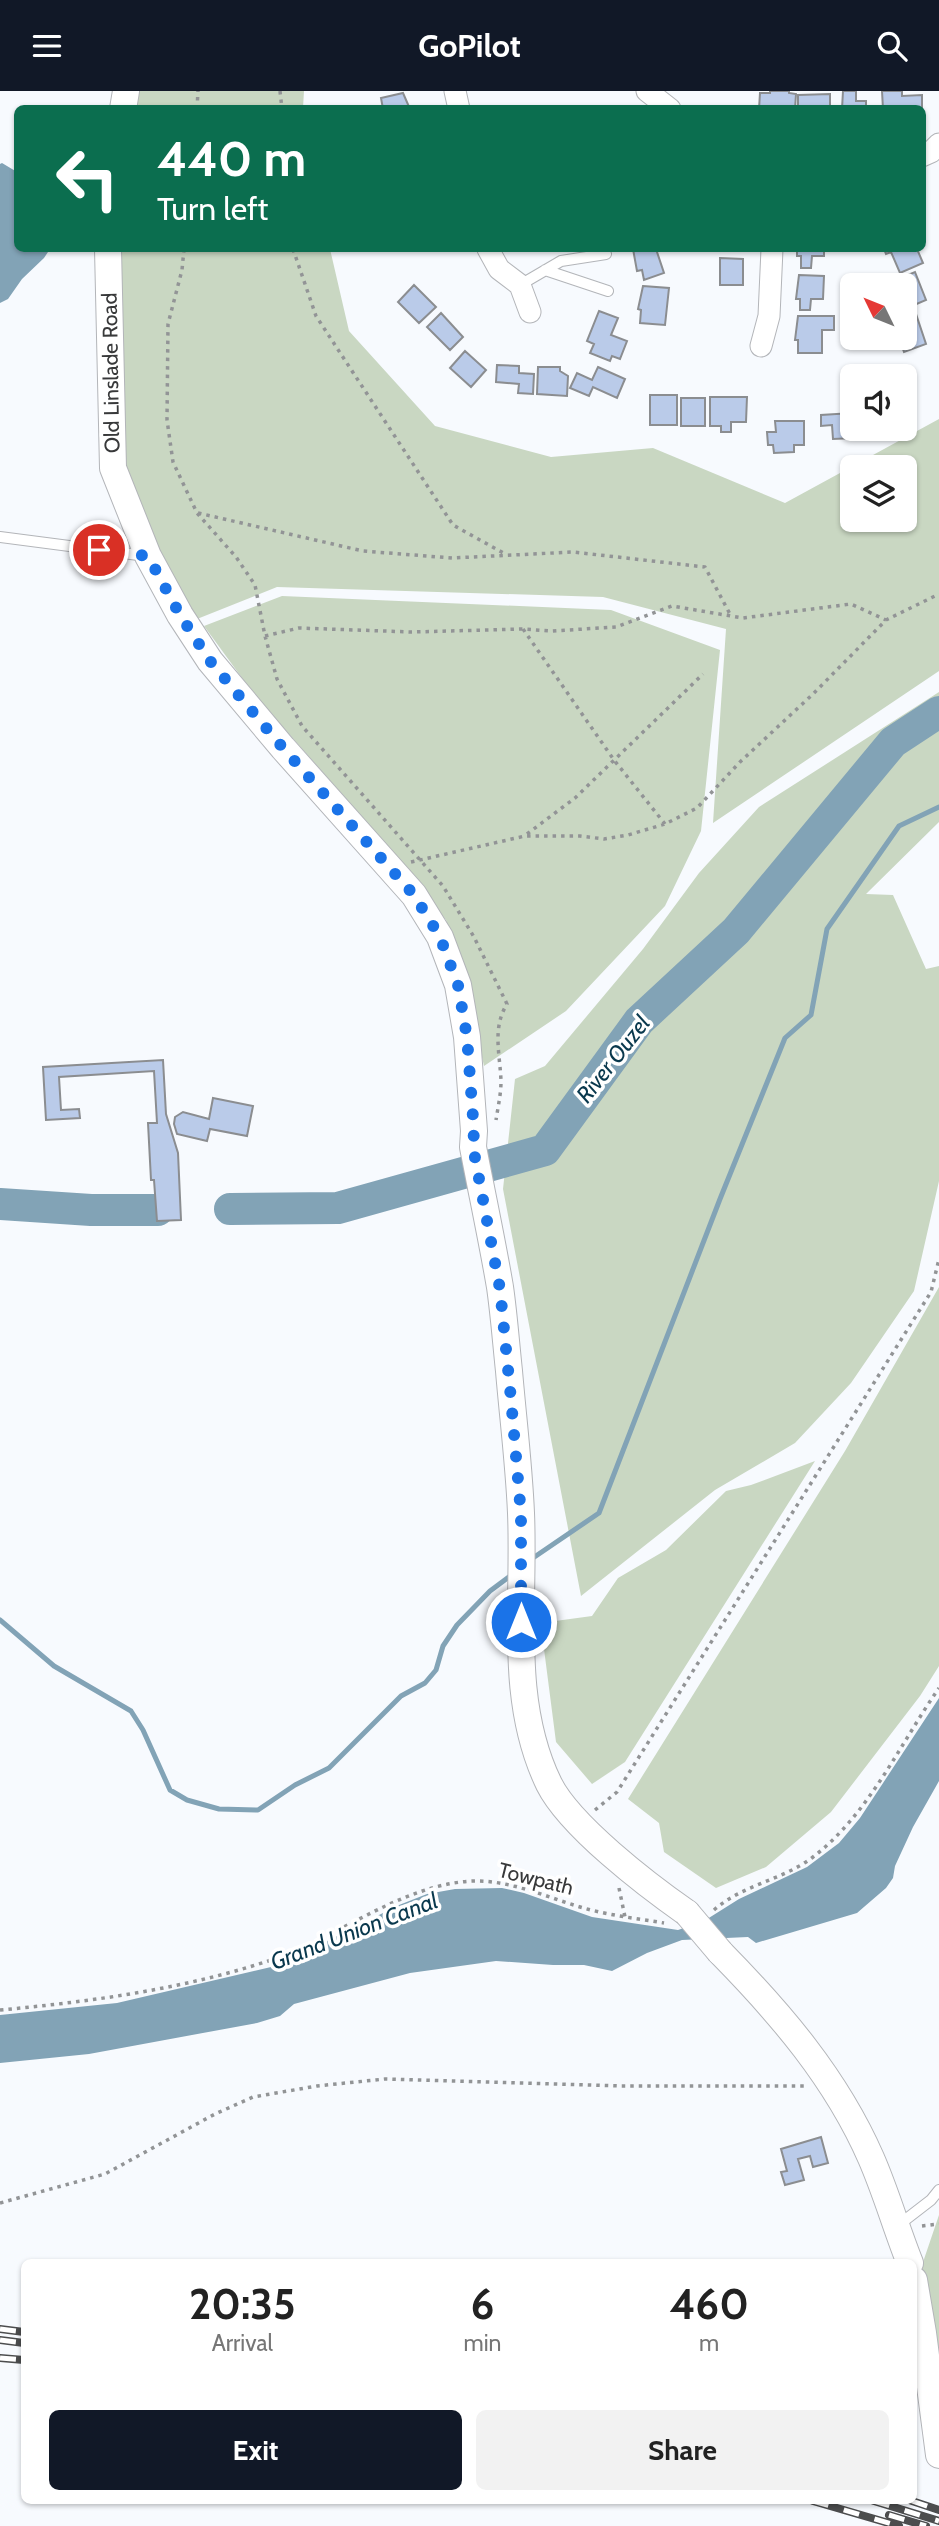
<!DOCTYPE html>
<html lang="en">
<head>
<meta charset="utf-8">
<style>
	:root { --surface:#fff; --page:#f2f2f2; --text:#222; --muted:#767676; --accent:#111827 }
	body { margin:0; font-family:Cabin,sans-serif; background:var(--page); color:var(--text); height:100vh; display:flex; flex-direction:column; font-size:26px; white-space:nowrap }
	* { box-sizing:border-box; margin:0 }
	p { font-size:23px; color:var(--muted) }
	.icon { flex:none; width:38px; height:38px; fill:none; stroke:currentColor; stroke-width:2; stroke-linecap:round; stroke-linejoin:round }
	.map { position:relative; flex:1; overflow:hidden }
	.details { position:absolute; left:21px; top:2168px; width:896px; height:245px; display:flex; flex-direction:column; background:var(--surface); border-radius:10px; box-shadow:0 2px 5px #0004 }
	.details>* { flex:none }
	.hud { position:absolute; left:14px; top:14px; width:912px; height:147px; border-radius:10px; box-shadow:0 2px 5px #0004; background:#0b6e4f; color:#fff; overflow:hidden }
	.needle { width:46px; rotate:313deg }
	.buttons { position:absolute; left:840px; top:182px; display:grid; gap:14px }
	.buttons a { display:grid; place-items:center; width:77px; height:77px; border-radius:10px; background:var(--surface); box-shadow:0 2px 5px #0004; font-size:35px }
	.pin { position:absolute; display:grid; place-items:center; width:60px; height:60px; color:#fff; margin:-30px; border:4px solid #fff; border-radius:50%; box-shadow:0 2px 7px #0007 }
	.me { position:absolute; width:77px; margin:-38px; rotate:0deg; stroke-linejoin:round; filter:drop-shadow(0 0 5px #0008) }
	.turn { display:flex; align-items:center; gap:24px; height:147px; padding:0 28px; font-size:32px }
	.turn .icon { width:91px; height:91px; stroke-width:2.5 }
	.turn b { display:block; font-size:49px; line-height:60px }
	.eta { display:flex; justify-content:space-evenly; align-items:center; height:119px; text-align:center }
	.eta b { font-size:42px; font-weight:800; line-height:49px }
	.action { display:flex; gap:14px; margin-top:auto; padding:14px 28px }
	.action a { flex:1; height:80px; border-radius:10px; background:var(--accent); color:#fff; font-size:28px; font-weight:800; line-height:80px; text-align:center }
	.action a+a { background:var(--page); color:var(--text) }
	header { display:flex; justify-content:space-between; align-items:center; height:91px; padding:0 28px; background:var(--accent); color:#fff; font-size:32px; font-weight:800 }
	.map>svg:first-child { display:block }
</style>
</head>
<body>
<header><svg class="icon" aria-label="menu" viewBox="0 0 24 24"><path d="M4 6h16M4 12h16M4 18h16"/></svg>GoPilot<svg class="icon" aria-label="search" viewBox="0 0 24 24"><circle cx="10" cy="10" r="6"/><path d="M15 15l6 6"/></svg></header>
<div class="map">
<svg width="939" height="2435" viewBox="0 0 939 2435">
	<rect width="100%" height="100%" fill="#f7fafe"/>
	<path fill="#c9d7c2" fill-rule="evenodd" d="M130,0H304L303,17L127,18Z
		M112,158H330L349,240L435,335L551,366L653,357L785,412L939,328V580L713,732L726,538L603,506L277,496L192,530L118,375ZM852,376H905V429H852Z
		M282,505L611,519L720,559L701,740L665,815L566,920L484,975L468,903L446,829L370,735L253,602L204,535Z
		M939,601V731L866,803L893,804L926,878L939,875V1090L914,1200L851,1292L795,1352L715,1399L581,1505L503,1098L515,988L545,975L643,858L699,782L759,716Z
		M939,1196V1575L920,1605L831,1721L766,1776L716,1797L664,1761L659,1732L628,1708L845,1360Z
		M815,1370L625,1671L592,1693L556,1651L544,1558L548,1531L592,1525L618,1487L666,1459L726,1400L751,1394Z
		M939,2124V2269L931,2210L921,2177Z"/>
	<path fill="#82a3b6" d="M2,72L17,81L18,158H50L44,167L22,188L8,208L0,212V73Z
		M939,1607V1690L913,1736L895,1775L893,1787L886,1797L857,1822L756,1852L748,1846L682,1849L647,1862L612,1880L584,1874H553L496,1870L410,1882L294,1913L280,1925L257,1932L89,1963L0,1972V1924L117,1912L271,1876L297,1865L399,1814L427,1803L455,1798L502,1797L524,1802L592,1826L678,1839L704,1830L739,1808L807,1776L839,1752L860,1727Z"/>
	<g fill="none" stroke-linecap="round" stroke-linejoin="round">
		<path stroke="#82a3b6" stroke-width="5" d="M530,1469L599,1422L720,1108L785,947L811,924L827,838L899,735L939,716
			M0,1529L54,1575L131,1620L143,1639L170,1699L187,1709L219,1718L258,1719L295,1694L329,1677L401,1605L425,1592L436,1579L443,1555L457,1534L490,1500L514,1482"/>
		<path stroke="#82a3b6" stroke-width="32" d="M0,1113L91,1119H158
			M230,1118L338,1117L545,1059L639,930L736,840L893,651L939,621"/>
	</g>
	<path fill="#bacbe9" stroke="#8b8d90" stroke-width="2" d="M770,0H789V2L796,3L795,18H759L760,2H770Z
		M843,0H856V10H866V18H842Z
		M882,0H902V5L922,4V18H883Z
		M403,2L410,18H383L381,7Z
		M830,3V16H837V18H798V4Z
		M633,158H656L664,182L644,189L642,179L637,180Z
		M797,158H824V165H812L811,177H801V165H797Z
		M884,158H917L923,172L900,182L891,161L886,163Z
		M720,167L743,168V194H720Z
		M915,181L926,209L905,218V194L886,193Z
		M799,184L824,185L823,208H811L810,219H800V208H796Z
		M414,194L436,216L419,232L398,211Z
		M643,195L669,197L665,234L640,232L641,219L638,218Z
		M914,217L926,253L904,261L899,247H905V221Z
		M599,220L618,227L611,244L627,250L620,268L612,265L610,270L590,262L594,253L587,250Z
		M441,222L463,246L450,259L427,236Z
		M798,225H834V239H822V262H798V249H795Z
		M465,260L486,279L471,296L450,277Z
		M497,274L519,275V282L534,283L533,303L518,302L519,293L496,291Z
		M538,276H560V280L568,285L567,305L537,303Z
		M598,276L625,288L617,307L593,296L589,305L570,297L577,282L592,289Z
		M650,304H677V334H650Z
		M710,306H747L746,331H731V341H721V335H710Z
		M681,307H705V335H681Z
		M852,322L855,347L833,348L832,334L821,335V324Z
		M775,330H804V354H794V361L774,362L773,354H768L767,341H776Z
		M163,969L166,1023L178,1062L181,1129L157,1130L154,1089H151L148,1032H157L154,980L59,986L61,1019L79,1018L80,1027L46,1029L43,976Z
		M213,1007L253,1015L247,1045L210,1038L207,1050L177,1043L174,1033L175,1026L183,1021L209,1028Z
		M821,2046L828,2072L813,2076L810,2065L798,2068L804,2089L785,2094L781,2081L787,2080L781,2058Z"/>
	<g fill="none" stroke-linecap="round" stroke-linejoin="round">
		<g stroke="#b3b5b9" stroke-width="12">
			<path id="service" d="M545,179L608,200
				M520,194L561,170L606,163
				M0,446L146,465
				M896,2136L931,2109L939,2099"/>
		</g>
		<g stroke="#b3b5b9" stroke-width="23">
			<path id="minor" d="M455,0L459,18
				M647,0L670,18
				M922,65L931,61L939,53
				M488,158L499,178L520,194L530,221
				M761,255L769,225L772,158"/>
		</g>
		<g stroke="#b3b5b9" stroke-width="28">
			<path id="tertiary" d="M123,18L126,0
				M108,158L113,377L148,465L180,524L210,570L283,657L414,804L440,846L458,894L467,946L474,1040L473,1056C482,1103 492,1149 500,1196C504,1224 506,1252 509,1280C513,1327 519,1375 521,1422C525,1512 508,1609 549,1693C570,1735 647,1794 687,1822
				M720,1861C780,1922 836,1987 871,2067C886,2101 896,2137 910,2172
				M914,2189L923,2242L939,2364"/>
		</g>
		<path stroke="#929496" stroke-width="3.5" stroke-dasharray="3.5 5" stroke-linecap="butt" d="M280,0L282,18
			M197,18L198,0
			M184,158L182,179L168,233L167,329L173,371L197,422L236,466L255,494L265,545L277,588L302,635L443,795L474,846L507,913C492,937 500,963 501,990C501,1003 498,1016 496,1029
			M293,158L316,225L453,434L507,464
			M198,422L363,460L452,467L573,461L705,476L731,525
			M523,538L614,669L665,733
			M265,545L299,537L412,541L523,538L552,540L616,536L672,515L743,527L851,513L886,529
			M527,743L575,707L703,583
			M411,771L525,745H580L604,748L628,744L665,733L697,717L740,671L813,603L886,529L939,503
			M595,1719L617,1701L931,1201L939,1168
			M619,1797L625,1826
			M714,1819C742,1794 783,1789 813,1766C869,1723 900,1653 939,1597
			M0,1919C98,1910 199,1896 291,1862C306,1857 320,1848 334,1841C377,1819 424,1792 473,1790C514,1789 552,1809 591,1819C615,1825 640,1828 664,1832
			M0,2112L105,2083L215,2023L253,2006L317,1995L385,1988L621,1995H805
			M922,2135L939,2133"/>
		<use href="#service" stroke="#fff" stroke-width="10"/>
		<use href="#minor" stroke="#fff" stroke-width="21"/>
		<use href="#tertiary" stroke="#fff" stroke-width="26"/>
		<g stroke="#4c4d4e" stroke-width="8">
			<path id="rail" d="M0,2238L24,2241
				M0,2249L24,2252
				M0,2267L24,2269
				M813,2410L899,2435
				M874,2410L939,2430
				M912,2410L939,2419
				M889,2424L926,2435"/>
		</g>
		<use href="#rail" stroke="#fff" stroke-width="5" stroke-dasharray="16" stroke-linecap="butt"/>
		<g stroke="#b3b5b9" stroke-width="28" stroke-linecap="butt">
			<path id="tertiary-bridge" d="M687,1822L720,1861"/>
		</g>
		<use href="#tertiary-bridge" stroke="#fff" stroke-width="26"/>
	</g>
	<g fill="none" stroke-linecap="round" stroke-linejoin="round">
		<path stroke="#1a73e8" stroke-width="12" stroke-dasharray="0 21.6" d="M99,459L148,465L180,524L210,570L283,657L414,804L440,846L458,894L467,946L474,1040L473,1056L500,1198L511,1308L521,1423V1531"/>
	</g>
	<g text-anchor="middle" stroke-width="7" stroke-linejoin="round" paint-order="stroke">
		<g font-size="21" fill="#38393a" stroke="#fff">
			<text transform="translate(111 282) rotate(-91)" y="7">Old Linslade Road</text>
			<text transform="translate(536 1788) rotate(14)" y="7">Towpath</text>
		</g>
		<g font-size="23" font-style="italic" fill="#09384d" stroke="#fff">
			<text transform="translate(613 968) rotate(-52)" y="8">River Ouzel</text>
			<text transform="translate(354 1840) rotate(-21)" y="8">Grand Union Canal</text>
		</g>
	</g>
</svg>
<div class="buttons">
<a><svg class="needle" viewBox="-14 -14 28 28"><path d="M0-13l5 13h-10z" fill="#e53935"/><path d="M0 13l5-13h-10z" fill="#767676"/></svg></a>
<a><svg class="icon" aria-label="sound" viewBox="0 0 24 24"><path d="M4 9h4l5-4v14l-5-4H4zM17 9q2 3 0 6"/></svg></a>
<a><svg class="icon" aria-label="layers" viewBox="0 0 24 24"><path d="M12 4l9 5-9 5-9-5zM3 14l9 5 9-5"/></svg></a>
</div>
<div class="pin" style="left:99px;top:459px;background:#d93025"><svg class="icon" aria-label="arrive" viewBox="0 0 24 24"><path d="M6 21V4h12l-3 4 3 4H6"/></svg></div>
<svg class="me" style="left:521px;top:1531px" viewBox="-20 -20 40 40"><circle r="17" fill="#1a73e8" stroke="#fff" stroke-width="3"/><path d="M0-11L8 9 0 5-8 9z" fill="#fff"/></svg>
<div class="hud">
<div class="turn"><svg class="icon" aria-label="left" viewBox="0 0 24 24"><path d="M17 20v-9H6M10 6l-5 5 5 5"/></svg><div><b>440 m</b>Turn left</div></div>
</div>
<section class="details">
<div class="eta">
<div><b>20:35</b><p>Arrival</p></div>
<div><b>6</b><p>min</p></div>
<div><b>460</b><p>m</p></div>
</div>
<div class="action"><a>Exit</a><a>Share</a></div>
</section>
</div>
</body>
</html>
